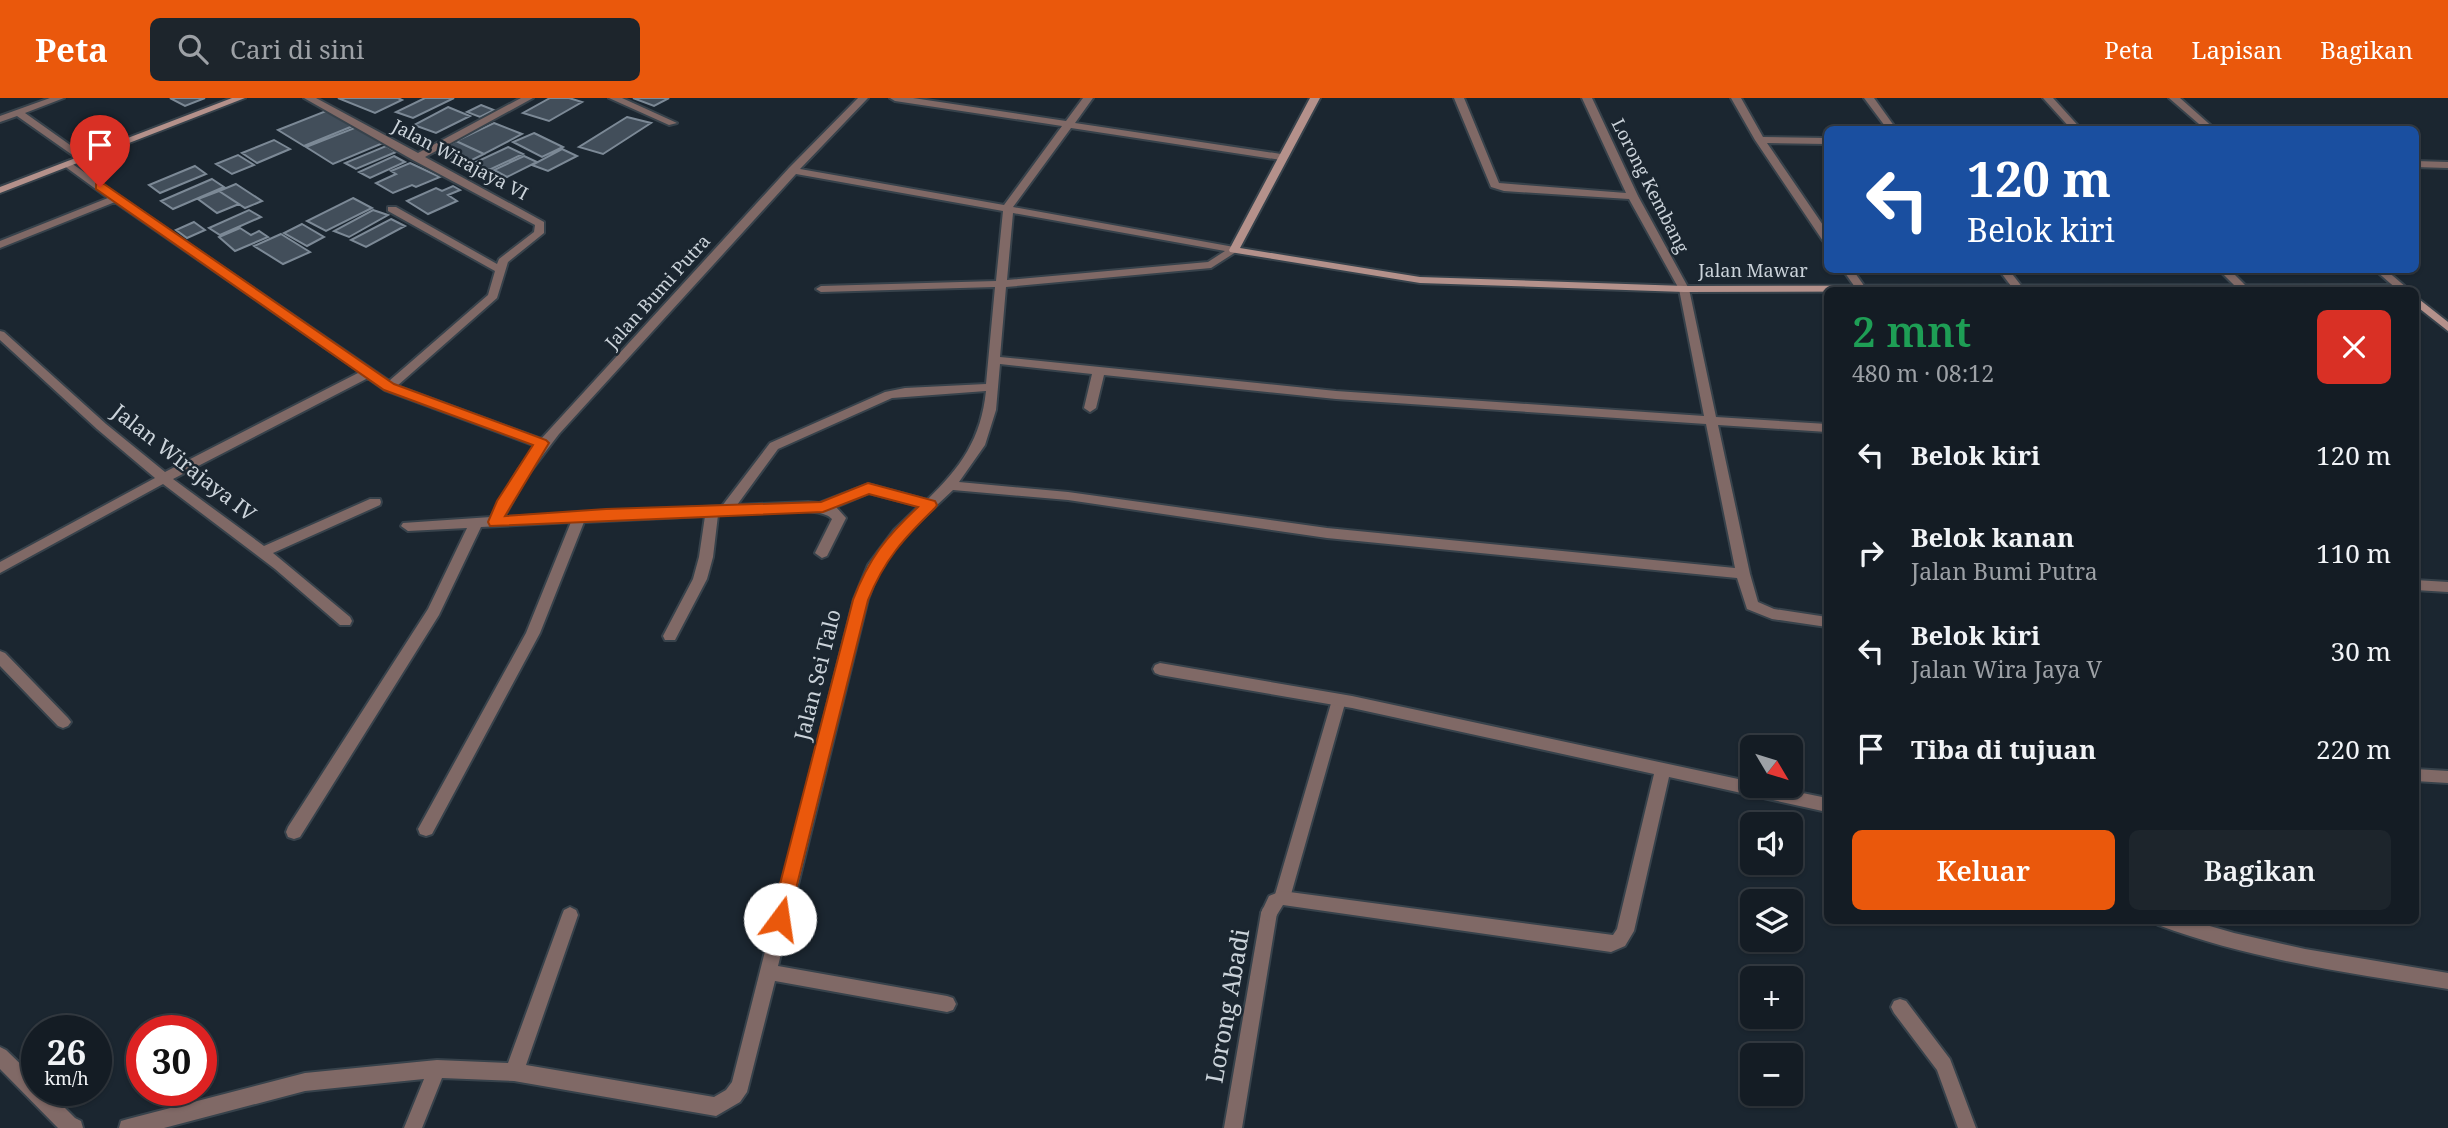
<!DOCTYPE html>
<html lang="id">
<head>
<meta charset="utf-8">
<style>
	:root { --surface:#141c24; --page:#1d252c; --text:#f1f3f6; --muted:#9da1a6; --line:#333a41; --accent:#ea580c }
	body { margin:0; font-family:"Noto Serif",serif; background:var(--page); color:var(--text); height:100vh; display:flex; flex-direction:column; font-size:26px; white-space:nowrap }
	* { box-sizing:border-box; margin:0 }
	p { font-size:23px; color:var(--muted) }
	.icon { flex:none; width:38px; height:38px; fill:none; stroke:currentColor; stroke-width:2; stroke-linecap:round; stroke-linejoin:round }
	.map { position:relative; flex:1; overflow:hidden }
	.panel { position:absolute; left:1824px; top:189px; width:595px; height:637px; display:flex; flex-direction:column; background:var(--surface); border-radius:10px; box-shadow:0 2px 5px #0004,0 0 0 2px var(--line) }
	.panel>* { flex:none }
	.top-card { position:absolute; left:1824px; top:28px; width:595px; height:147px; border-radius:10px; box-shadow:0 2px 5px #0004,0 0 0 2px var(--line); background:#1a4fa0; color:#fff; overflow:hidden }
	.needle { width:46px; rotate:128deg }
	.fabs { position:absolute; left:1740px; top:637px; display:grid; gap:14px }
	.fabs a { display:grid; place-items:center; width:63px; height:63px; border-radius:10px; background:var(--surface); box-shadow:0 2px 5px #0004,0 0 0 2px var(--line); font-size:35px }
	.speed { position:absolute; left:21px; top:917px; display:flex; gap:14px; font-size:35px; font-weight:700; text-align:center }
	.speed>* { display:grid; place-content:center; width:91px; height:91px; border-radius:50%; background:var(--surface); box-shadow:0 2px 5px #0004,0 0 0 2px var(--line); line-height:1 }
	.speed small { font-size:18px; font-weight:400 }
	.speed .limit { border:10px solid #d22; background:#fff; color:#111 }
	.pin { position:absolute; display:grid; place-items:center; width:60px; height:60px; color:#fff; margin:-72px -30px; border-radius:50% 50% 50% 0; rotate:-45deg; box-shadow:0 0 7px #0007 }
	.pin .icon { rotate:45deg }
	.me { position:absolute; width:77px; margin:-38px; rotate:14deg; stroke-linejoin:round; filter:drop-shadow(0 0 5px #0008) }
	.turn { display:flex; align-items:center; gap:24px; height:147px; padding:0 28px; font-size:32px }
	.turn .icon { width:91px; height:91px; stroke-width:2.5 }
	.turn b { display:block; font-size:49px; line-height:60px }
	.round { display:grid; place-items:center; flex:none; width:74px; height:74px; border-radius:10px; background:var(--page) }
	.overview { display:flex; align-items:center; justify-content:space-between; height:119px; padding:0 28px }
	h1 { font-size:42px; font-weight:600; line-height:52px; color:#1e9e55 }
	.cta { display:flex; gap:14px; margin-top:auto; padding:14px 28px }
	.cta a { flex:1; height:80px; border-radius:10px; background:var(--accent); color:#fff; font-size:28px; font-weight:600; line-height:80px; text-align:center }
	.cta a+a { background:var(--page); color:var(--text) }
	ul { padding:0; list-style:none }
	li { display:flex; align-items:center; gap:21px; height:98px; padding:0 28px }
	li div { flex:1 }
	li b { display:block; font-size:26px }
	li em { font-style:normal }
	header { display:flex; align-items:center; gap:42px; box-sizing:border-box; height:98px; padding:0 35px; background:var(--accent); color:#fff }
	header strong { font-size:33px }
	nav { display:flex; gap:38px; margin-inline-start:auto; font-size:24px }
	.search { width:490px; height:63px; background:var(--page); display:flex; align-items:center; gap:18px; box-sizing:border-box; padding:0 24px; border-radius:10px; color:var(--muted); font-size:26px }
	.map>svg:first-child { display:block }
</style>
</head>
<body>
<header>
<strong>Peta</strong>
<div class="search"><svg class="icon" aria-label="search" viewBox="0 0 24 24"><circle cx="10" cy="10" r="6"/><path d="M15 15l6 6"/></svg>Cari di sini</div>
<nav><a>Peta</a><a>Lapisan</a><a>Bagikan</a></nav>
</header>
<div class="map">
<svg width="2448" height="1030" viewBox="0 0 2448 1030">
	<rect width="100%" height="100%" fill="#1b2630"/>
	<path fill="#424e5a" stroke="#7c8996" stroke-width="2" d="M170,0H205L185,8Z
		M338,0H398L402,2L375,15Z
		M425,0H454L413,20L396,14Z
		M550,0H569L582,4L549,23L523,15Z
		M633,0H669L654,8Z
		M481,7L494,12L480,19L467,14Z
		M448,9L470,18L436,35L414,27Z
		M326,13L353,28L304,48L278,32Z
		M627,19L651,25L603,56L579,49Z
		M494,25L522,36L484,56L456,43Z
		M357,29L383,45L333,66L306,49Z
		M534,35L563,49L542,59L513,44Z
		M274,42L290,51L257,65L242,55Z
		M456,43L484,56L462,67L435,54Z
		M386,48L396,54L356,71L345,65Z
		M508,49L523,56L489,72L474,65Z
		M562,51L577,58L548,73L532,67Z
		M238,57L254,67L232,76L216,66Z
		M394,58L405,64L370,80L359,74Z
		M524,58L537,64L507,79L494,72Z
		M410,65L440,79L416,89L412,87L393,95L376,85L396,76L391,73Z
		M195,68L206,76L160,95L149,87Z
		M212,81L224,89L173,111L161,103Z
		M236,86L262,103L245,110L219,93Z
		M453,88L460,92L448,97L457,103L428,116L407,103L436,90L442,93Z
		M219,93L239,106L217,115L198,101Z
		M353,100L372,110L326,133L307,123Z
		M249,112L261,119L220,137L209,130Z
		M373,112L388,117L349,139L334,133Z
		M391,121L405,128L366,149L351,142Z
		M194,124L205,132L187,140L176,132Z
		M302,126L324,139L307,148L284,135Z
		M240,130L251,137L259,133L268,139L235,153L219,139Z
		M281,136L310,154L283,166L254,148Z"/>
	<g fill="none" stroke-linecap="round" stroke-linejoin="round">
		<g stroke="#37424b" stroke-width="4">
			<path id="lane" d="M1339,596L1344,598L1346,602L1290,800L1288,805L1282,807L1276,805L1274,800L1332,602L1334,598Z
				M1269,807L1275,810L1277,815L1242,1030H1224L1261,815L1263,810Z
				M1900,901L1906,903L1950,961L1976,1030H1958L1937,972L1894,915L1891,909L1894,903Z"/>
		</g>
		<g stroke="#37424b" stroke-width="4">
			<path id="street" d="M50,0H64L25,15L87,59V63H81L17,18L0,24V18Z
				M304,0H316L418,55L521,0H533L425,59L544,124V135L508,164L497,200L397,288L541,341L789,70L858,0H868L800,71L1004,107L1062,28L895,3L890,0H913L1066,23L1083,0H1093L1075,25L1281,56L1286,59L1281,62L1071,30L1013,109L1234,149L1239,152L1211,170L1006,189L1000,259L1336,293L1704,318L1679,191L1629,101L1504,93L1491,89L1454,0H1464L1499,85L1626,95L1582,0H1592L1638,98L1689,191L1716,319L1827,326V334L1718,327L1750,476L1758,504L1774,511L1827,519V529L1772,521L1747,511L1737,480L1327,440L1068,402L953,392L904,438L879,472L868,501L778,868L947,898L953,900L956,906L953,912L947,914L775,883L747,994L740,1004L716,1018L514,983L442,980L422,1030H404L424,981L305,993L164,1030H119L121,1023L128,1021L305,975L437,962L508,965L562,817L564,812L570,809L576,812L578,817L526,967L714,999L726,992L732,984L854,501L868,467L894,432L919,408L869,395L836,409L846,420L827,458L822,460L815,455L832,421C819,405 740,416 718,417L713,459L707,481L675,542H665L663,538L693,481L699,459L705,418L584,424L540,535L432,736L426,738L420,736L418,731L526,535L571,424L481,429L439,517L300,739L294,741L288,739L286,734L288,729L428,511L467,430L408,433L401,428L403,425L491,419L518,372L536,348L385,292L368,280L173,381L264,448L370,401H380L381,404L380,407L273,455L350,519L352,523L350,527H340L275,471L163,386L0,475V464L155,380L97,331L0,242V233L4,234L106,326L165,374L360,274L115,104L0,150V143L108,100L63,67L71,65L389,283L488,197L495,173L388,113V109H396L497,166L499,161L534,134L535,127L413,62ZM796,76L1003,113L996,183L821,188L816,191L821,194L995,189L986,286L905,290L885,294L770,345L722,408L504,419L527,378L559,336ZM1013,115L1225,153L1208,164L1007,182ZM1000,266L1092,276L1084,310L1090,314L1096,310L1104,277L1336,301L1706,326L1735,470L1327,430L1068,394L959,384L985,347L996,312ZM986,293C981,341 961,369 927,402L868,386L819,405L808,404L737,407L778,351L892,300Z
				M609,0H622L677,25L669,27Z
				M1731,0H1741L1763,39L1827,40V46L1767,45L1827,133V144L1823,143L1755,42Z
				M1864,0H1874L1897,32H1888Z
				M2043,0H2053L2082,32H2072Z
				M2169,0H2180L2216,32H2206Z
				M2415,63L2448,64V70L2415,69Z
				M1843,172H1853L1867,192H1857Z
				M1999,172H2009L2023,190L2022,192H2014Z
				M2219,172H2230L2250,192H2239Z
				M2375,172H2386L2407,190L2406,192H2398Z
				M2415,482L2448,484V494L2415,492Z
				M0,553L5,555L68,620L71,624L68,628L63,630L58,628L0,568Z
				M1160,565L1352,598L1752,684V688H1768L1827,700V714L1669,679L1634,833L1625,848L1611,854L1283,807L1275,820L1269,823L1263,820L1261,815L1269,798L1282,793L1613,837L1617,831L1654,676L1352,610L1160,577L1155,575L1153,571L1155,567Z
				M2415,671L2448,673V685L2415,683Z
				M2156,822H2189L2234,835L2305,851L2448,875V891C2351,875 2251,862 2158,827Z
				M0,949L6,952L37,982V992H47L75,1020L81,1023L83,1030H58L0,971Z"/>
		</g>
		<g stroke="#37424b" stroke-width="4">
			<path id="secondary" d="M232,0H245L0,95V89Z
				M1310,0H1320L1240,150L1420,179L1684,188L2402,187L2410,192L1684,194L1420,185L1230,154L1229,152Z
				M2415,198L2448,224V233L2415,207Z"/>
		</g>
		<use href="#lane" fill="#806966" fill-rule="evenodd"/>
		<use href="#street" fill="#806966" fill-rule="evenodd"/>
		<use href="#secondary" fill="#b4918b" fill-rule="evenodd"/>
	</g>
	<path fill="#ea580c" stroke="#983908" stroke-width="2" d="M96,86H104L394,286L546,342L549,345L505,418L606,411L821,404L868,385L935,403L937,407L935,410C904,440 884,462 868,502L787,827L780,829L774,827L771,821L853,502C869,460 886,439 918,409L869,396L823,414L490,428L488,424L497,403L533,347L384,292L96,91Z"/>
	<g text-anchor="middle" stroke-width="5" stroke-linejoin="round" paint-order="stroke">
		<g font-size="18" fill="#cbd3da" stroke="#1b2630">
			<text transform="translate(460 62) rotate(28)" y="6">Jalan Wirajaya VI</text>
			<text transform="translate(1650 88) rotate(63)" y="6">Lorong Kembang</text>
			<text x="1753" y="179">Jalan Mawar</text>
			<text transform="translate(658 194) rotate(-48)" y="6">Jalan Bumi Putra</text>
		</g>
		<g font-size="21" fill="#cbd3da" stroke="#1b2630">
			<text transform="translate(184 365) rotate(38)" y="7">Jalan Wirajaya IV</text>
			<text transform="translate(818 577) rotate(-76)" y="7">Jalan Sei Talo</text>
		</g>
		<g font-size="24" fill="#cbd3da" stroke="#1b2630">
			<text transform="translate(1228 908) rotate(-80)" y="8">Lorong Abadi</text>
		</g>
	</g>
</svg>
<div class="fabs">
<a><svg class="needle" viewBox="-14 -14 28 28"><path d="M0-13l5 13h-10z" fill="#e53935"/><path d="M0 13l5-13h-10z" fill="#9da1a6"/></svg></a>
<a><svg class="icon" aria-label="sound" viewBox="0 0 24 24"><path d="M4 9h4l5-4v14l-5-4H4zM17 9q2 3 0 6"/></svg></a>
<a><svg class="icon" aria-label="layers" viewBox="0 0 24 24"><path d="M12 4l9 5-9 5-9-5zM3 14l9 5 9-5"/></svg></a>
<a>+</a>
<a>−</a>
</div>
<div class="speed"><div>26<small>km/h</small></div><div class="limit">30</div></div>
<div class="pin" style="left:100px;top:89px;background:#d93025"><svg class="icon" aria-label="arrive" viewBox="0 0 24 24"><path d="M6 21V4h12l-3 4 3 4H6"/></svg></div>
<svg class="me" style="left:780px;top:821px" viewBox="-20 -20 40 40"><circle r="19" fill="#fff"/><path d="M0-13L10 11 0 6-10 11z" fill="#ea580c"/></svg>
<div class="top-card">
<div class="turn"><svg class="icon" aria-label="left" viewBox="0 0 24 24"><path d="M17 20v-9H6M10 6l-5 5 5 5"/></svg><div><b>120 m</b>Belok kiri</div></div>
</div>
<section class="panel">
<div class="overview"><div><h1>2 mnt</h1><p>480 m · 08:12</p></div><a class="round" style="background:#d93025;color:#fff"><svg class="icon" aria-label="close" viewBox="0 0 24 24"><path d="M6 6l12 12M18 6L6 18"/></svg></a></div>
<ul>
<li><svg class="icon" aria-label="left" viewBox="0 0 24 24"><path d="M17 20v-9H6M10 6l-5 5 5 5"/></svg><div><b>Belok kiri</b></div><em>120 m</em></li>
<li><svg class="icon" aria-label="right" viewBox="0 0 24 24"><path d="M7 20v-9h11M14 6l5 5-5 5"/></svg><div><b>Belok kanan</b><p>Jalan Bumi Putra</p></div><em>110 m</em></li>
<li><svg class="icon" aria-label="left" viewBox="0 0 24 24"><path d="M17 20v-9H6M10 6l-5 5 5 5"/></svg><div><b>Belok kiri</b><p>Jalan Wira Jaya V</p></div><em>30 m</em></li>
<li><svg class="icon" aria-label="arrive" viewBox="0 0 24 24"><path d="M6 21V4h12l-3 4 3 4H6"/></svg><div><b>Tiba di tujuan</b></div><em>220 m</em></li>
</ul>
<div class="cta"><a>Keluar</a><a>Bagikan</a></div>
</section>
</div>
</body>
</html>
